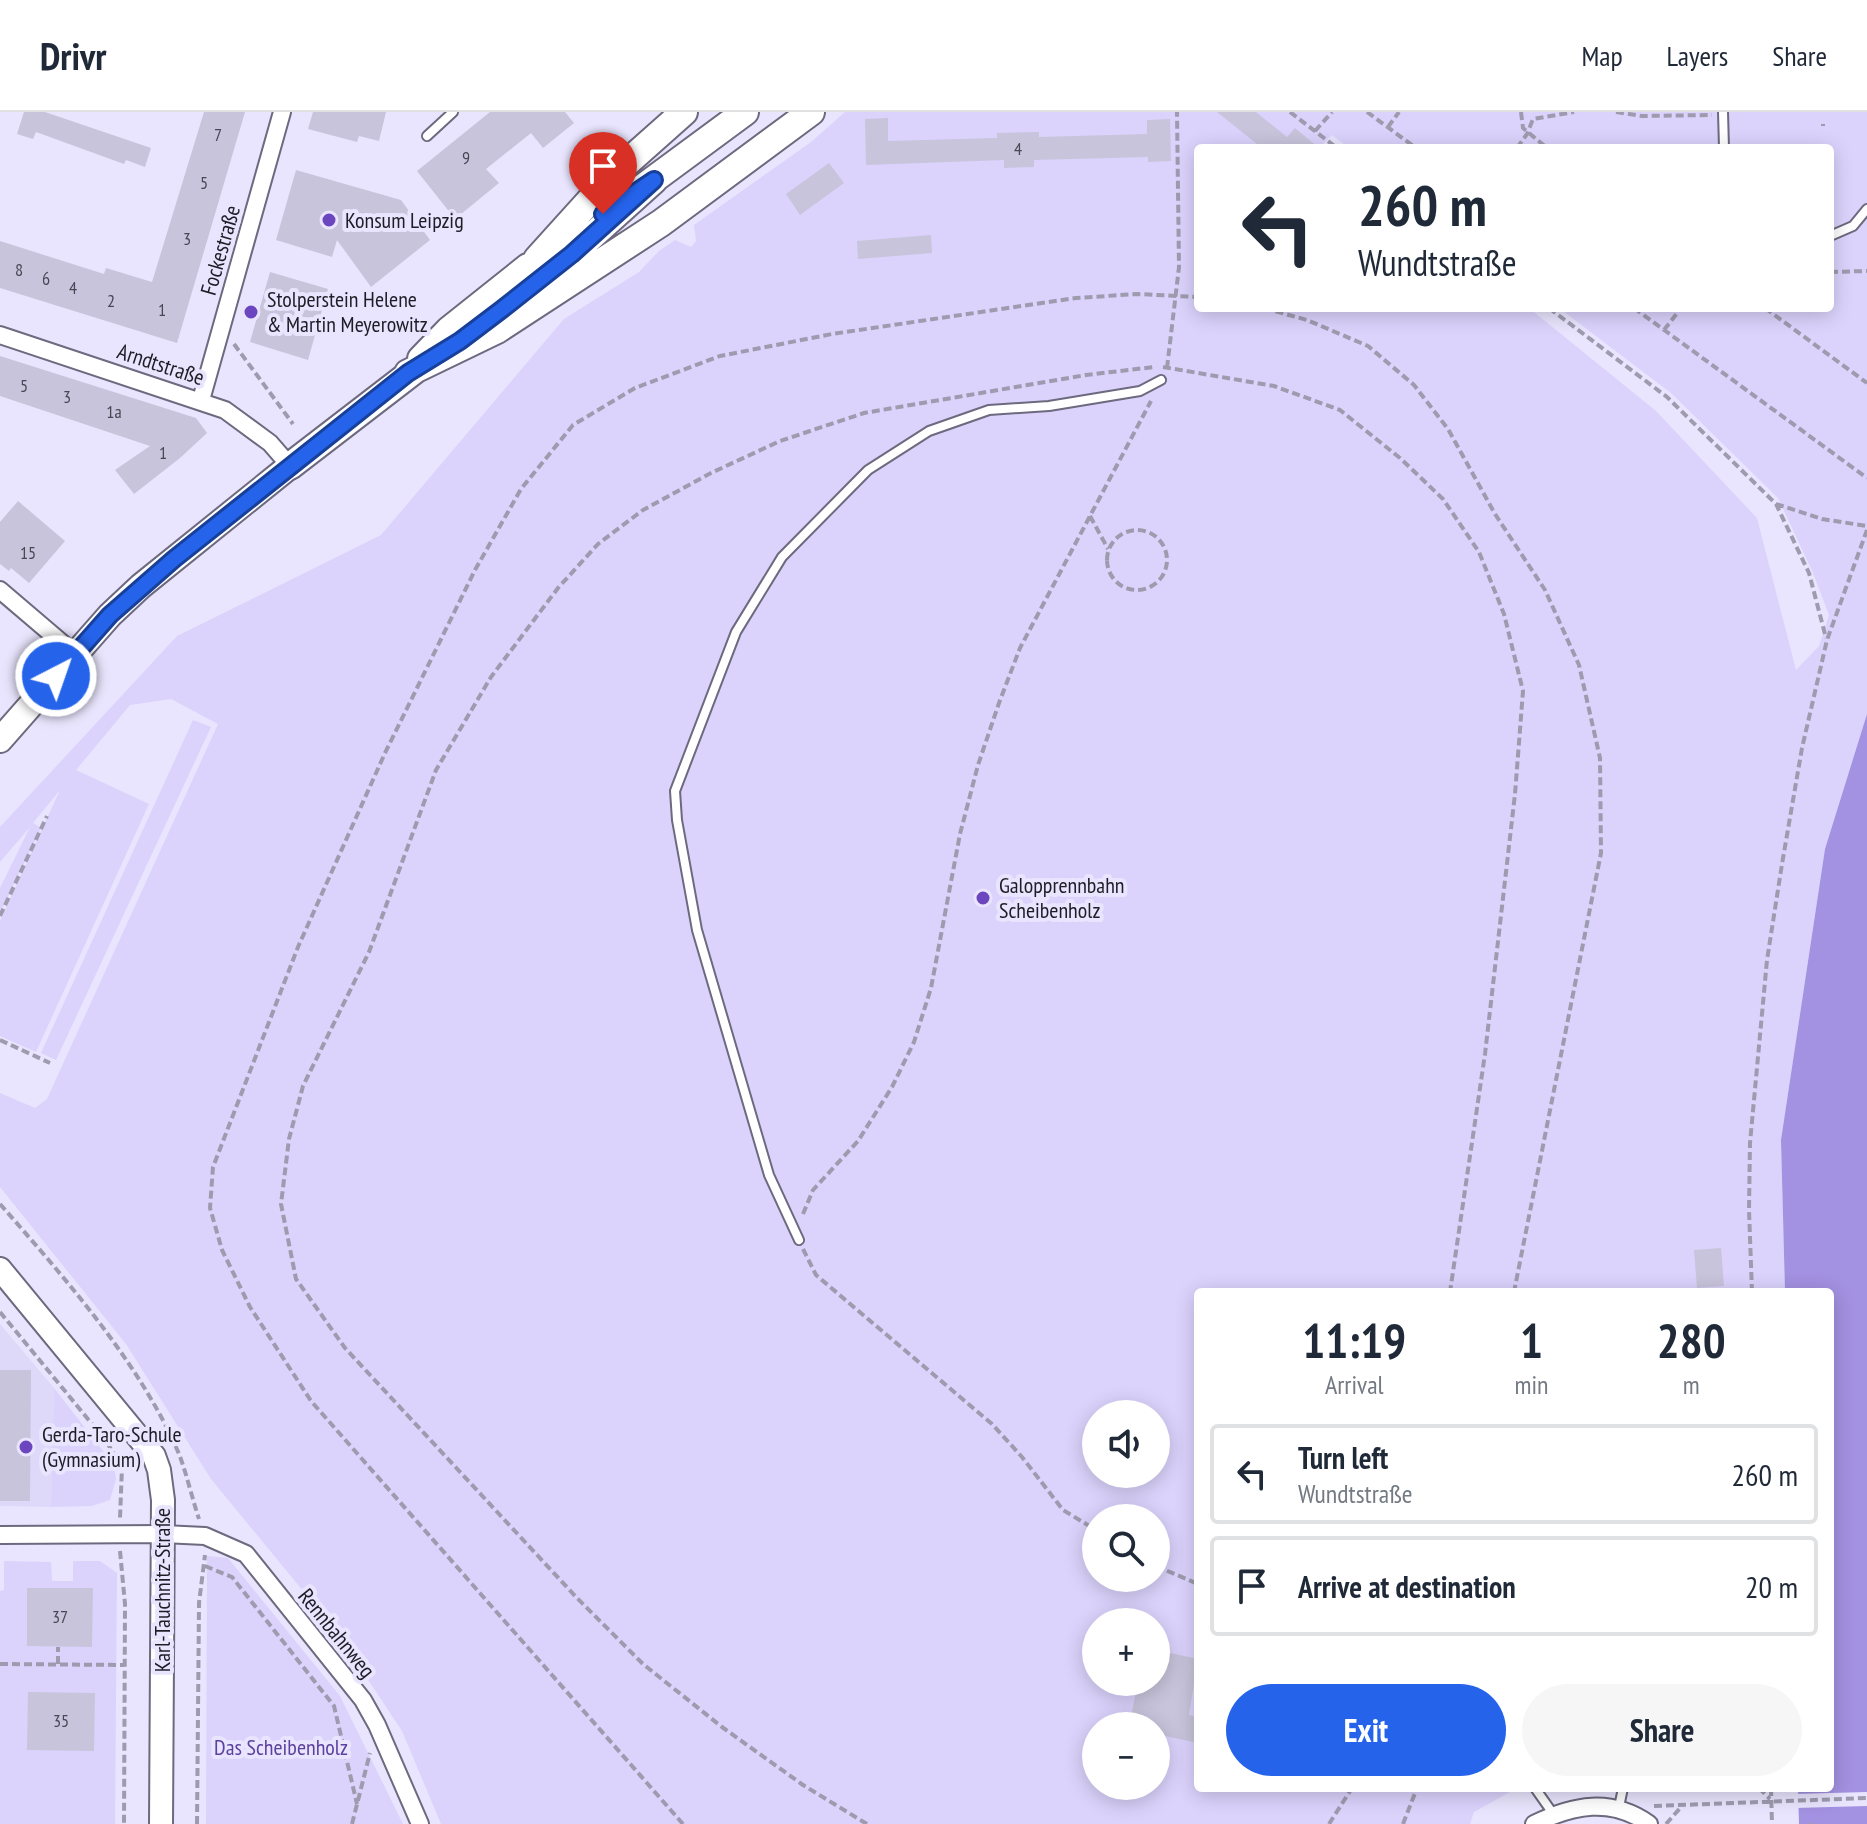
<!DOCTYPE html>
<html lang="en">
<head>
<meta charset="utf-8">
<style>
	:root { --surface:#fff; --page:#f6f6f7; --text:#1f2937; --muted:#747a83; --line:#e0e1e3; --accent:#2563eb }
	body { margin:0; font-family:"PT Sans Narrow",sans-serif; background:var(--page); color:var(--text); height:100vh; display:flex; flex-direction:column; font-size:30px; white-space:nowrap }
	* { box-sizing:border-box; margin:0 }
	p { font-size:26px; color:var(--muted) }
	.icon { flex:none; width:44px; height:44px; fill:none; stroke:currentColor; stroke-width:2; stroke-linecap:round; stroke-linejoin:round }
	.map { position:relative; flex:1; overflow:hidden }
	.panel { position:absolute; left:1194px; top:1176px; width:640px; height:504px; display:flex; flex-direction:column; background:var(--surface); border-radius:8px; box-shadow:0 4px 20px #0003 }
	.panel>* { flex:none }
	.top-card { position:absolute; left:1194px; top:32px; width:640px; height:168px; border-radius:8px; box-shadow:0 4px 20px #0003; background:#fff; color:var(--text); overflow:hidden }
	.fabs { position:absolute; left:1082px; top:1288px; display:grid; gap:16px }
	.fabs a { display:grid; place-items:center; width:88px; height:88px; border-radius:50%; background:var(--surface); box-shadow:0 4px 20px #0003; font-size:40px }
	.pin { position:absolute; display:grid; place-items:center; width:68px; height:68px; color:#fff; margin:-82px -34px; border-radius:50% 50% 50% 0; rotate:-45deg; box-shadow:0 0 8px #0007 }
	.pin .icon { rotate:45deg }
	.me { position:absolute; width:88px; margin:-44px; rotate:41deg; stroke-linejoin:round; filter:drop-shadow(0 0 6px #0008) }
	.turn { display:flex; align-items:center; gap:28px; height:168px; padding:0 32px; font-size:36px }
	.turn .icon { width:104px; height:104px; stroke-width:2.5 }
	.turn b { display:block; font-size:56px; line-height:68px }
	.eta { display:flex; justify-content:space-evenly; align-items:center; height:136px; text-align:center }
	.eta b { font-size:48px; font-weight:700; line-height:56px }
	.primary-button { display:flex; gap:16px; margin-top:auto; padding:16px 32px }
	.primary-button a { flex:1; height:92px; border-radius:48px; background:var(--accent); color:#fff; font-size:32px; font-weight:700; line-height:92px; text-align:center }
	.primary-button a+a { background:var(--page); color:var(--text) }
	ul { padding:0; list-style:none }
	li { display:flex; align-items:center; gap:24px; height:100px; margin:0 16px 12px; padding:0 16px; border:4px solid var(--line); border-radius:8px }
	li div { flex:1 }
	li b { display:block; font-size:30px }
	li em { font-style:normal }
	header { display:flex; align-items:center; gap:48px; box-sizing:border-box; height:112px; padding:0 40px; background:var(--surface); border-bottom:2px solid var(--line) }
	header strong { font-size:38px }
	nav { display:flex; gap:44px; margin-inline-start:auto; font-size:28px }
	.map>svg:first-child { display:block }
</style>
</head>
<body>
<header>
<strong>Drivr</strong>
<nav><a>Map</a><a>Layers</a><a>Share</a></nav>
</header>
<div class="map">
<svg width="1867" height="1712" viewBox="0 0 1867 1712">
	<rect width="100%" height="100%" fill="#e9e5fe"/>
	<path fill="#dfd9f9" d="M0,1212L54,1276L51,1395L0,1394Z"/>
	<path fill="#dbd3fc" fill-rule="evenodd" d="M845,0H1867V602L1825,737L1781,1028L1785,1180H1198V1676H1517L1474,1700L1470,1712H441L402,1619L336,1519L211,1367L126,1232L0,1075V981L35,996L47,987L218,612L171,587L130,593L76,658L149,692L36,940L0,924V809L60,678L33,711L41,716L0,801V776L30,715L0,750V715L177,524L381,423L564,207L639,160L659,139L675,128L691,135L696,129L694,113L811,30ZM1332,23L1349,36H1830V196H1559L1671,281L1778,386L1813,461L1829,503L1819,534L1796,558L1757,406L1656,299L1529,196H1198V36H1319ZM1096,1302H1156V1362H1096ZM1096,1406H1156V1466H1096ZM1096,1510H1156V1570H1096ZM1096,1614H1156V1674H1096Z
		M193,608L211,615L56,948L41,941Z
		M54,1276L114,1353L116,1367L110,1388L92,1394L51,1395Z
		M207,1444L228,1446L340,1584L403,1712H206Z
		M4,1449L51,1450L52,1469H73V1449H100L117,1461L115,1712H0V1479L4,1478Z"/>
	<path fill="#a391e1" d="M1867,602V1712H1799L1798,1676H1830V1180H1785L1781,1028L1825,737Z"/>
	<path fill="#e9e5fe" d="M1867,1680V1694L1795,1696L1794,1682Z"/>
	<path fill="#c8c4dc" d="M24,0H45L151,36L145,55L126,48L124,52L36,20L33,27L17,22Z
		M204,0H245L177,231L0,176V129L104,162L106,156L152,170Z
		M313,0H386L379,29L359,24L357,30L308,17Z
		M490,0H565L574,11L543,36L531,21L486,57L499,71L455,107L417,59Z
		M1217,0H1256L1287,25L1295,16L1319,36H1262Z
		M888,6V29L997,26V21L1039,20V25L1147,22V8L1170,7L1171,49L1148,50V45L1034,48V55L1004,56V48L866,53L865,7Z
		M829,51L844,71L800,103L786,82Z
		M296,58L401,88L430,128L371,175L337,128L332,145L276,128Z
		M931,123L932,141L858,147L857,129Z
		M270,160L328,177L308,248L250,230Z
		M0,244L196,306L207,321L180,346L134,382L115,358L150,334L0,284Z
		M18,389L65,429L29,471L11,456L9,459L0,452V410Z
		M1721,1136L1724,1174L1697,1176L1694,1138Z
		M0,1258H31L30,1389H0Z
		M27,1476H93L92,1535L27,1534Z
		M1156,1538L1198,1547L1189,1603L1198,1605V1631L1156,1622V1614H1129L1138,1570H1156Z
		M28,1580L95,1581L94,1639L27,1638Z"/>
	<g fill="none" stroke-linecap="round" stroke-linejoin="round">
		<g stroke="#6d697e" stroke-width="12">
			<path id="service" d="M1723,0L1724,36
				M427,24L453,0
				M1830,124L1853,114L1867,97
				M799,1128L769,1063L697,818L677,708L675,679L736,520L782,445L868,358L929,319L989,298L1049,294L1140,279L1161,268
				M1535,1676L1554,1703
				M1619,1695L1623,1676"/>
		</g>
		<g stroke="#6d697e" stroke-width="20">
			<path id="minor" d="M0,223L225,298L270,331L290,354
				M201,288L282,0
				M0,478L75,542
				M0,1423L163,1422L205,1424L246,1442L363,1588L377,1613L420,1712
				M1534,1712C1573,1693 1611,1685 1649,1712"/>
		</g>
		<g stroke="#6d697e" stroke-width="26">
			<path id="secondary" d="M0,1157L154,1344L159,1358L163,1388L161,1712"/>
		</g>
		<g stroke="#6d697e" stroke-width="28">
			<path id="primary" d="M0,628L110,503L141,474L290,354"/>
		</g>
		<g stroke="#6d697e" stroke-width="30">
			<path id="trunk" d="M642,76L745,0
				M537,147L612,64L684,0
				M517,185L572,142L654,68
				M421,247L449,218L528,155
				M408,261L497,218L661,111L811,0
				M290,354L420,254"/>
		</g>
		<path stroke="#9e9baf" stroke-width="4" stroke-dasharray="8 4" stroke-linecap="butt" d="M1290,0L1337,36
			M1367,0L1416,36
			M1521,0L1523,16L1547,36
			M1616,0L1642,4L1712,3
			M1823,14V12
			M1388,15L1399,0
			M1315,19L1332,0
			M1517,36L1527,22L1533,7L1574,0
			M1830,160L1867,159
			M1264,196L1307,208L1368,234L1414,273L1448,317L1495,402L1545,478L1579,553L1600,646L1601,741L1514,1180
			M1549,196L1667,285L1776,392L1809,461L1826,526
			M1634,196L1867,366
			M1765,196L1867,271
			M1664,218L1681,196
			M234,232L293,312
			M1163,255L1274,274L1340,298L1400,346L1443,387L1479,440L1504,502L1523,579L1515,682L1485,942L1450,1180
			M1167,256L1179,155L1177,0
			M1776,392L1822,407L1867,414
			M1090,404L1108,437
			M1107 448a30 30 0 1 1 60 0a30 30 0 1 1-60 0Z
			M0,804L47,704
			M0,928L50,951
			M0,1092C64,1165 141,1252 179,1342C187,1363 192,1386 199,1407
			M803,1102L813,1078L858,1029L892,975L914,930L931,876L960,722L978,653L999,591L1020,536L1151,289
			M803,1137L816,1163L992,1312L1022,1345L1063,1398L1096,1418
			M1752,1180L1749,1098L1750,1031L1767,848L1782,752L1802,636L1827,528L1867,418
			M0,1200L106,1329L122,1355L120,1406
			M120,1439L125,1492L124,1712
			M205,1454L232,1465L334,1594L357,1692
			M1156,1454L1198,1472
			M0,1552L124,1553
			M58,1552V1535
			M1759,1676L1770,1687
			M1771,1676L1772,1712
			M1654,1694L1867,1686
			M1811,1711V1712
			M197,1712L199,1491L205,1443
			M352,1712L370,1641
			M683,1712L311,1289L250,1195L222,1138L210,1096L213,1055L298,835L385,641L475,458L521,377L573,313L635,276L720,244L832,222L1076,186L1137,182L1198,185
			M867,1712L803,1673L722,1615L643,1552L577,1486L345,1236L296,1167L281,1092L289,1027L303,974L369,840L436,658L491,565L558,476L598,432L643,398L711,361L780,329L864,301L1086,263L1154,255
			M1329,1712L1352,1676
			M1403,1712L1417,1676
			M1666,1712L1682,1694"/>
		<use href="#service" stroke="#fff" stroke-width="8"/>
		<use href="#minor" stroke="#fff" stroke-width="16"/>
		<use href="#secondary" stroke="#fff" stroke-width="22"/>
		<use href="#primary" stroke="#fff" stroke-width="24"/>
		<use href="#trunk" stroke="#fff" stroke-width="26"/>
	</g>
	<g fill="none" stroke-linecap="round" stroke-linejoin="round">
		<g stroke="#184099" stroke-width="20">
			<path id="route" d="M56,564L110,503L174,447L408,261L460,229L501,198L572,142L654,68L603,102"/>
		</g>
		<use href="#route" stroke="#2563eb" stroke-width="14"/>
	</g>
	<g fill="#6c46be" stroke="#e9e5fe" stroke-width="3">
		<circle cx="329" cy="108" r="8"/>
		<circle cx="251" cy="200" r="8"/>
		<circle cx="983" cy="786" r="8"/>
		<circle cx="26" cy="1335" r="8"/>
	</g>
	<g text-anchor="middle" stroke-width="8" stroke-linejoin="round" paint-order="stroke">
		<g font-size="18" fill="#484754">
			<text x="218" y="29">7</text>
			<text x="1018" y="43">4</text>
			<text x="466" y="52">9</text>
			<text x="204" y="77">5</text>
			<text x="187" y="133">3</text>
			<text x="19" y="164">8</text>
			<text x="46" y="173">6</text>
			<text x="73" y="182">4</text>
			<text x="111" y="195">2</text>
			<text x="162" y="204">1</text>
			<text x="24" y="280">5</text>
			<text x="67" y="291">3</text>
			<text x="114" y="306">1a</text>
			<text x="163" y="347">1</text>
			<text x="28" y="447">15</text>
			<text x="60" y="1511">37</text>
			<text x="61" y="1615">35</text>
		</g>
		<g font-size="22" fill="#1e1d26" stroke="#e9e5fe" text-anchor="start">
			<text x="345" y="116">Konsum Leipzig</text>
			<text x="267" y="195">Stolperstein Helene<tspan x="267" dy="25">&amp; Martin Meyerowitz</tspan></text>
			<text x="999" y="781">Galopprennbahn<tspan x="999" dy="25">Scheibenholz</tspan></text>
			<text x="42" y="1330">Gerda-Taro-Schule<tspan x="42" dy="25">(Gymnasium)</tspan></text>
		</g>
		<g font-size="22" fill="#1e1d26" stroke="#e9e5fe">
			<text transform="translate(220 138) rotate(-74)" y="8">Fockestraße</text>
			<text transform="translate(161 252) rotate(18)" y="8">Arndtstraße</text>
			<text transform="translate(162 1478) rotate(-90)" y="8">Karl-Tauchnitz-Straße</text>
			<text transform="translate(337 1521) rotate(51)" y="8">Rennbahnweg</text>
		</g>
		<g font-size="22" fill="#5c419e" stroke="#e9e5fe">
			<text x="281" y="1643">Das Scheibenholz</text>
		</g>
	</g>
</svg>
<div class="fabs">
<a><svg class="icon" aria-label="sound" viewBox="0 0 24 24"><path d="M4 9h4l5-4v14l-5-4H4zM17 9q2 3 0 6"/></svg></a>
<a><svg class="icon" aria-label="search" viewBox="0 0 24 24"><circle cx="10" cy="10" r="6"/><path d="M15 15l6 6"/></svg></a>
<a>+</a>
<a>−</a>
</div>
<div class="pin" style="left:603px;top:102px;background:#d93025"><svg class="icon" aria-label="arrive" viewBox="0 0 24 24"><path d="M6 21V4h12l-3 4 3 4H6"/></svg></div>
<svg class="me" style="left:56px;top:564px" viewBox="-20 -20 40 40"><circle r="17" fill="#2563eb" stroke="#fff" stroke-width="3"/><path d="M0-11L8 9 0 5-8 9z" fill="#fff"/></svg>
<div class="top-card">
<div class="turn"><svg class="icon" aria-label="left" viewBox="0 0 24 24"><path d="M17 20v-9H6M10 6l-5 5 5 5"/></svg><div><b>260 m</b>Wundtstraße</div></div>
</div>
<section class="panel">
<div class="eta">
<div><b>11:19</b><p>Arrival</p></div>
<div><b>1</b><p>min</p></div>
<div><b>280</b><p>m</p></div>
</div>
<ul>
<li><svg class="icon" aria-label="left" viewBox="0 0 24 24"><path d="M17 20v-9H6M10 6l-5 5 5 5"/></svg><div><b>Turn left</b><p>Wundtstraße</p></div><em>260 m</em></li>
<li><svg class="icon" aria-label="arrive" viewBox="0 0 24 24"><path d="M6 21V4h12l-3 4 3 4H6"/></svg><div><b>Arrive at destination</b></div><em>20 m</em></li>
</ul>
<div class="primary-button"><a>Exit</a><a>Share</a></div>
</section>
</div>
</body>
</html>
